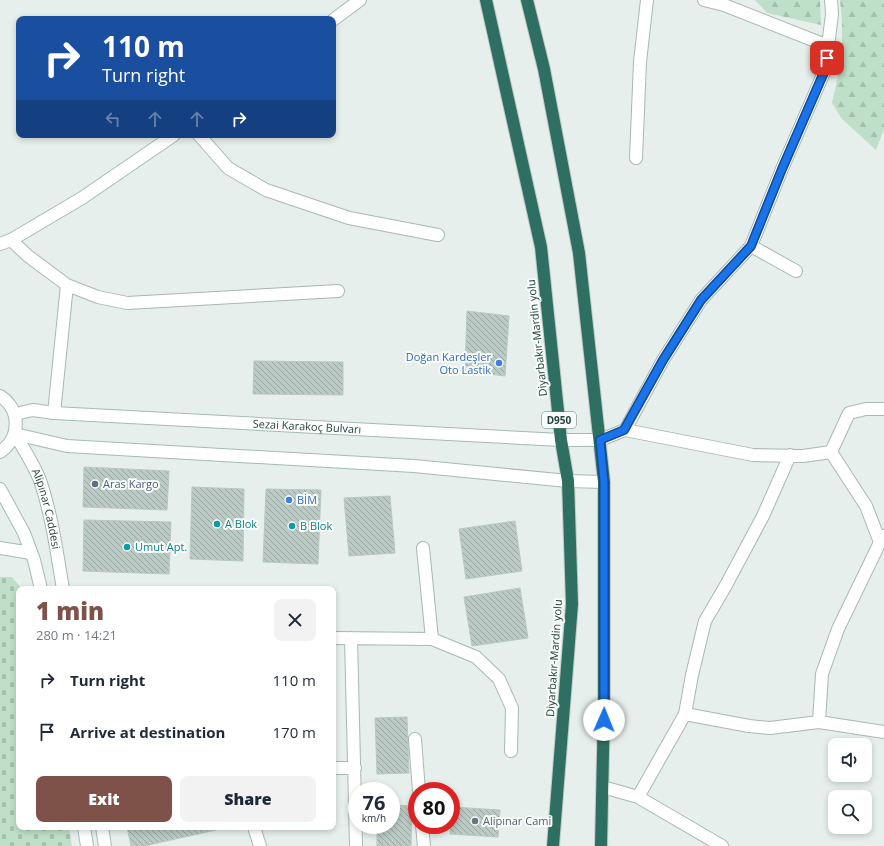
<!DOCTYPE html>
<html lang="en">
<head>
<meta charset="utf-8">
<style>
	:root { --surface:#fff; --page:#f2f2f3; --text:#1f2937; --muted:#747a83; --accent:#7f5249 }
	body { margin:0; font-family:"Open Sans",sans-serif; background:var(--page); color:var(--text); height:100vh; display:flex; flex-direction:column; font-size:15px; white-space:nowrap }
	* { box-sizing:border-box; margin:0 }
	p { font-size:13px; color:var(--muted) }
	.icon { flex:none; width:22px; height:22px; fill:none; stroke:currentColor; stroke-width:2; stroke-linecap:round; stroke-linejoin:round }
	.map { position:relative; flex:1; overflow:hidden }
	.side { position:absolute; left:16px; top:586px; width:320px; height:244px; display:flex; flex-direction:column; background:var(--surface); border-radius:8px; box-shadow:0 2px 6px #0003 }
	.side>* { flex:none }
	.top-card { position:absolute; left:16px; top:16px; width:320px; height:122px; border-radius:8px; box-shadow:0 2px 6px #0003; background:#1a4fa0; color:#fff; overflow:hidden }
	.controls { position:absolute; left:828px; top:738px; display:grid; gap:8px }
	.controls a { display:grid; place-items:center; width:44px; height:44px; border-radius:8px; background:var(--surface); box-shadow:0 2px 6px #0003; font-size:20px }
	.speed { position:absolute; left:348px; top:782px; display:flex; gap:8px; font-size:20px; font-weight:700; text-align:center }
	.speed>* { display:grid; place-content:center; width:52px; height:52px; border-radius:50%; background:var(--surface); box-shadow:0 2px 6px #0003; line-height:1 }
	.speed small { font-size:10px; font-weight:400 }
	.speed .limit { border:6px solid #d22; background:#fff; color:#111 }
	.pin { position:absolute; display:grid; place-items:center; width:34px; height:34px; color:#fff; margin:-17px; border-radius:8px; box-shadow:0 2px 6px #0006 }
	.me { position:absolute; width:44px; margin:-22px; rotate:1deg; stroke-linejoin:round; filter:drop-shadow(0 0 3px #0008) }
	.turn { display:flex; align-items:center; gap:14px; height:84px; padding:0 20px; font-size:18px }
	.turn .icon { width:52px; height:52px; stroke-width:2.5 }
	.turn b { display:block; font-size:28px; line-height:34px }
	.lanes { display:flex; align-items:center; height:38px; padding:0 20px; background:#0003; justify-content:center; gap:20px; direction:ltr }
	.lanes .off { opacity:.35 }
	.round { display:grid; place-items:center; flex:none; width:42px; height:42px; border-radius:8px; background:var(--page) }
	.headline { display:flex; align-items:center; justify-content:space-between; height:68px; padding:0 20px }
	h1 { font-size:24px; font-weight:800; line-height:30px; color:var(--accent) }
	.primary-button { display:flex; gap:8px; margin-top:auto; padding:8px 20px }
	.primary-button a { flex:1; height:46px; border-radius:8px; background:var(--accent); color:#fff; font-size:16px; font-weight:800; line-height:46px; text-align:center }
	.primary-button a+a { background:var(--page); color:var(--text) }
	ul { padding:0; list-style:none }
	li { display:flex; align-items:center; gap:12px; height:52px; padding:0 20px }
	li div { flex:1 }
	li b { display:block; font-size:15px }
	li em { font-style:normal }
	.map>svg:first-child { display:block }
</style>
</head>
<body>
<div class="map">
<svg width="884" height="846" viewBox="0 0 884 846">
	<defs>
		<pattern id="forest-firs" width="22" height="20" patternUnits="userSpaceOnUse"><rect width="22" height="20" fill="#bfe0c8"/><path d="M5 1l3.5 6h-7zM16 11l3.5 6h-7z" fill="#a4c1ad"/></pattern>
		<pattern id="cemetery-stones" width="16" height="16" patternUnits="userSpaceOnUse"><rect width="16" height="16" fill="#bfe0c8"/><path d="M2 7V4a2 2 0 0 1 4 0v3zM10 15v-3a2 2 0 0 1 4 0v3z" fill="#a4c1ad"/></pattern>
		<pattern id="building-back-hatch" width="6" height="6" patternUnits="userSpaceOnUse"><rect width="6" height="6" fill="#bbcac4"/><path d="M-1 5l2 2M0 0l6 6M5-1l2 2" fill="none" stroke="#98a6a0"/></pattern>
	</defs>
	<rect width="100%" height="100%" fill="#e6efeb"/>
	<path fill="url(#forest-firs)" d="M755,0H820L821,25L767,13Z
		M840,0H884V129L876,150L842,119L832,103L842,58V21Z"/>
	<path fill="url(#cemetery-stones)" d="M0,577H12L22,589H19V827H69L72,846H0Z"/>
	<path fill="url(#building-back-hatch)" stroke="#b8c9c2" d="M467,311L509,316L505,376L465,371Z
		M254,361L343,362V395L253,394Z
		M84,467L169,471L167,510L83,507Z
		M192,487L244,489L243,561L190,559Z
		M266,489L321,490L318,564L263,562Z
		M390,496L395,553L349,556L344,498Z
		M84,520L171,522L169,574L83,571Z
		M515,521L522,571L466,579L459,529Z
		M520,588L528,638L472,646L464,597Z
		M407,717L409,773L377,774L375,718Z
		M391,805L412,806L411,846H377V825H391Z
		M452,807L500,810L498,837L450,834Z
		M127,827H215L216,830L144,846H131Z"/>
	<g fill="none" stroke-linecap="round" stroke-linejoin="round">
		<g stroke="#a8b8b2" stroke-width="14">
			<path id="street" d="M704,0L724,5L828,46
				M199,135L228,168L266,190L349,218L438,235
				M636,158L640,62L647,0
				M11,240L28,256L67,285L98,297L127,303L338,291
				M751,246L796,271
				M54,413L67,285
				M625,430L663,360L701,300L751,246L782,169L825,70L832,14L831,0
				M600,440L625,430L753,455L803,456L831,452L866,506L880,542
				M831,452L849,413L866,409H884
				M423,548L432,639
				M333,638L432,639L476,657L499,679L512,708L511,751
				M351,638L356,846
				M685,714L749,726L770,728L819,722L884,732
				M819,722L822,674L838,629L883,536
				M415,739L419,791
				M333,768H355
				M603,787L638,797L722,846
				M638,797L685,714L692,675L705,621L725,587L763,516L790,455
				M422,825L424,846
				M254,827L260,846"/>
		</g>
		<g stroke="#a4bbb3" stroke-width="14">
			<g id="secondary">
				<path d="M333,20L360,0"/>
				<path d="M0,244L11,240L82,198L174,135"/>
				<path d="M0,396C21,409 21,438 0,452"/>
				<path id="s1" d="M15,414L33,410L54,413L561,440H600"/>
				<path d="M15,434L67,446L414,466L568,481L604,482"/>
				<path id="s2" d="M15,434C24,450 35,466 41,483C52,517 57,553 63,589"/>
				<path d="M0,489L24,533L34,560L41,589"/>
				<path d="M0,548L31,553"/>
				<path d="M84,827L87,846"/>
				<path d="M102,827L105,846"/>
			</g>
		</g>
		<g stroke="#c2cac8" stroke-width="14">
			<path id="highway" d="M486,0L541,247L561,440L568,481L572,604L553,846
				M527,0L544,69L579,253L604,482V707L601,846"/>
		</g>
		<use href="#street" stroke="#fff" stroke-width="12"/>
		<use href="#secondary" stroke="#fff" stroke-width="12"/>
		<use href="#highway" stroke="#2f6f62" stroke-width="12"/>
	</g>
	<g fill="none" stroke-linecap="round" stroke-linejoin="round">
		<g stroke="#114b97" stroke-width="10">
			<path id="route" d="M604,720V482L600,440L624,430L663,360L701,300L751,246L782,169L825,70L827,58"/>
		</g>
		<use href="#route" stroke="#1a73e8" stroke-width="7"/>
	</g>
	<g fill="#3f7fe0" stroke="#f7fbf9" stroke-width="1.5">
		<circle cx="499" cy="363" r="4"/>
		<circle cx="289" cy="500" r="4"/>
	</g>
	<circle fill="#5c6f8a" stroke="#f7fbf9" stroke-width="1.5" cx="95" cy="484" r="4"/>
	<g fill="#0f9aa8" stroke="#f7fbf9" stroke-width="1.5">
		<circle cx="217" cy="524" r="4"/>
		<circle cx="292" cy="526" r="4"/>
		<circle cx="127" cy="547" r="4"/>
	</g>
	<circle fill="#6b7280" stroke="#f7fbf9" stroke-width="1.5" cx="475" cy="821" r="4"/>
	<g text-anchor="middle" stroke-width="4" stroke-linejoin="round" paint-order="stroke">
		<rect fill="#f7fbf9" stroke="#637a73" stroke-width="1" x="542" y="412" width="34" height="16" rx="3"/>
		<g font-size="10" font-weight="bold" fill="#24423a">
			<text x="559" y="424">D950</text>
		</g>
		<g font-size="11" fill="#24423a" stroke="#f7fbf9">
			<text transform="translate(537 338) rotate(-96)" y="4">Diyarbakır-Mardin yolu</text>
			<text dy="4" stroke="none"><textPath href="#s1" startOffset="293">Sezai Karakoç Bulvarı</textPath></text>
			<text dy="4" stroke="none"><textPath href="#s2" startOffset="82">Alipınar Caddesi</textPath></text>
			<text transform="translate(554 658) rotate(-86)" y="4">Diyarbakır-Mardin yolu</text>
		</g>
		<g font-size="11" fill="#366cbe" stroke="#f7fbf9" text-anchor="end">
			<text x="491" y="361">Doğan Kardeşler<tspan x="491" dy="13">Oto Lastik</tspan></text>
			<text x="297" y="504" text-anchor="start">BİM</text>
		</g>
		<g font-size="11" fill="#4e5e75" stroke="#f7fbf9" text-anchor="start">
			<text x="103" y="488">Aras Kargo</text>
		</g>
		<g font-size="11" fill="#0d838f" stroke="#f7fbf9" text-anchor="start">
			<text x="225" y="528">A Blok</text>
			<text x="300" y="530">B Blok</text>
			<text x="135" y="551">Umut Apt.</text>
		</g>
		<g font-size="11" fill="#5b616d" stroke="#f7fbf9" text-anchor="start">
			<text x="483" y="825">Alipınar Cami</text>
		</g>
	</g>
</svg>
<div class="controls">
<a><svg class="icon" aria-label="sound" viewBox="0 0 24 24"><path d="M4 9h4l5-4v14l-5-4H4zM17 9q2 3 0 6"/></svg></a>
<a><svg class="icon" aria-label="search" viewBox="0 0 24 24"><circle cx="10" cy="10" r="6"/><path d="M15 15l6 6"/></svg></a>
</div>
<div class="speed"><div>76<small>km/h</small></div><div class="limit">80</div></div>
<div class="pin" style="left:827px;top:58px;background:#d93025"><svg class="icon" aria-label="arrive" viewBox="0 0 24 24"><path d="M6 21V4h12l-3 4 3 4H6"/></svg></div>
<svg class="me" style="left:604px;top:720px" viewBox="-20 -20 40 40"><circle r="19" fill="#fff"/><path d="M0-13L10 11 0 6-10 11z" fill="#1a73e8"/></svg>
<div class="top-card">
<div class="turn"><svg class="icon" aria-label="right" viewBox="0 0 24 24"><path d="M7 20v-9h11M14 6l5 5-5 5"/></svg><div><b>110 m</b>Turn right</div></div>
<div class="lanes"><svg class="icon off" aria-label="left" viewBox="0 0 24 24"><path d="M17 20v-9H6M10 6l-5 5 5 5"/></svg><svg class="icon off" aria-label="ahead" viewBox="0 0 24 24"><path d="M12 20V5M6 11l6-6 6 6"/></svg><svg class="icon off" aria-label="ahead" viewBox="0 0 24 24"><path d="M12 20V5M6 11l6-6 6 6"/></svg><svg class="icon" aria-label="right" viewBox="0 0 24 24"><path d="M7 20v-9h11M14 6l5 5-5 5"/></svg></div>
</div>
<section class="side">
<div class="headline"><div><h1>1 min</h1><p>280 m · 14:21</p></div><a class="round"><svg class="icon" aria-label="close" viewBox="0 0 24 24"><path d="M6 6l12 12M18 6L6 18"/></svg></a></div>
<ul>
<li><svg class="icon" aria-label="right" viewBox="0 0 24 24"><path d="M7 20v-9h11M14 6l5 5-5 5"/></svg><div><b>Turn right</b></div><em>110 m</em></li>
<li><svg class="icon" aria-label="arrive" viewBox="0 0 24 24"><path d="M6 21V4h12l-3 4 3 4H6"/></svg><div><b>Arrive at destination</b></div><em>170 m</em></li>
</ul>
<div class="primary-button"><a>Exit</a><a>Share</a></div>
</section>
</div>
</body>
</html>
